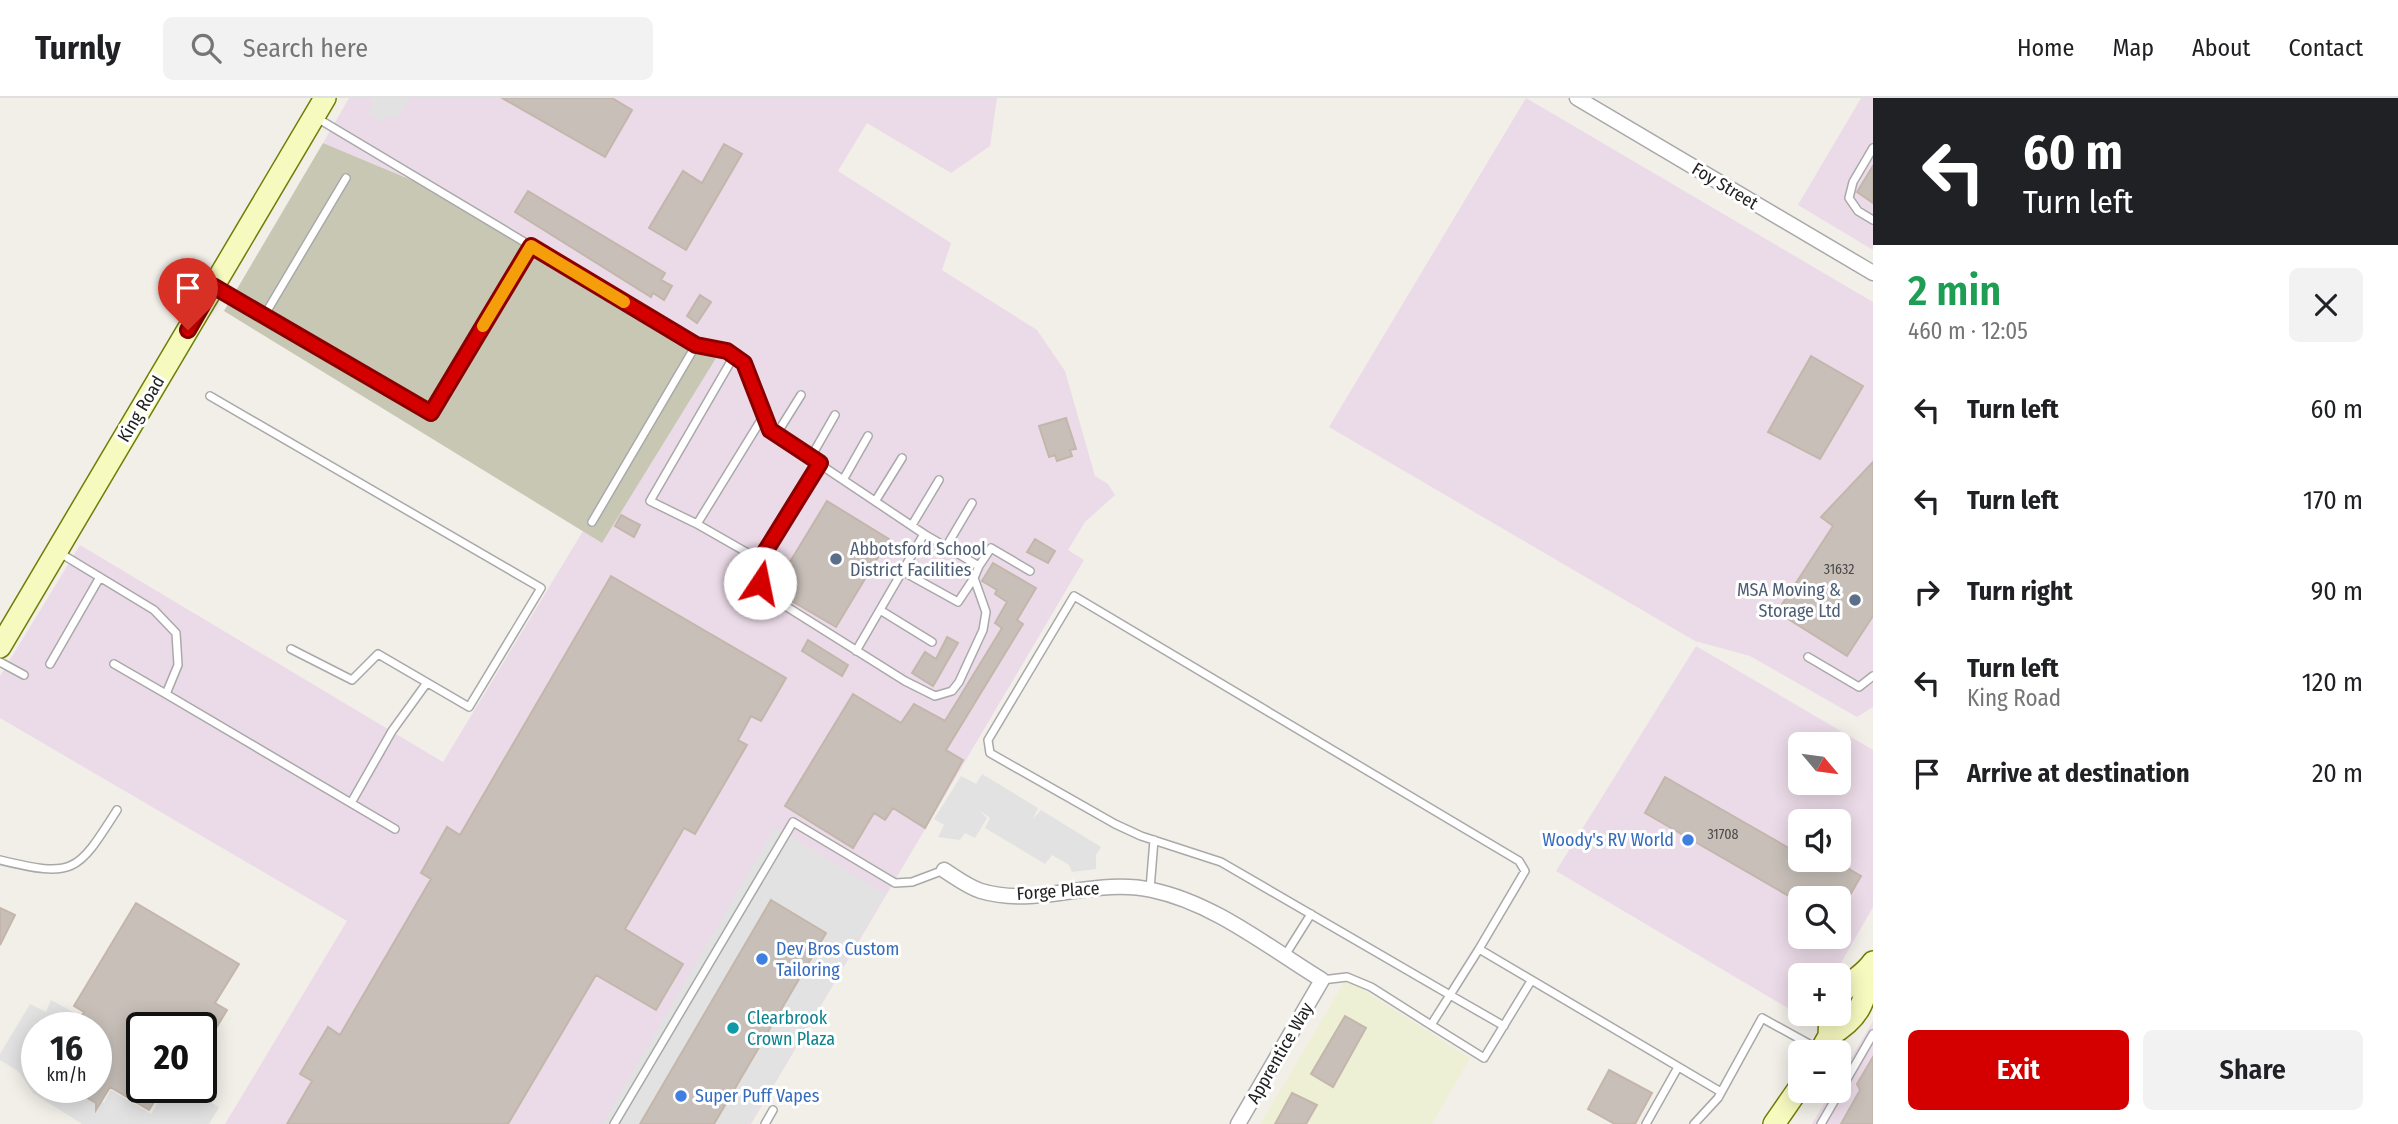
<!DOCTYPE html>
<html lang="en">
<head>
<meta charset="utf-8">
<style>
	:root { --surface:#fff; --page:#f2f2f2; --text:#202124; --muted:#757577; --line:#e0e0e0; --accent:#d40000 }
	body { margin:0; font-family:"Fira Sans Condensed",sans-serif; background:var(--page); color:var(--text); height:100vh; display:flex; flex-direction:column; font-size:26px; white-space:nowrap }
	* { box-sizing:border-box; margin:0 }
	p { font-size:23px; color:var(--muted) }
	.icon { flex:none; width:38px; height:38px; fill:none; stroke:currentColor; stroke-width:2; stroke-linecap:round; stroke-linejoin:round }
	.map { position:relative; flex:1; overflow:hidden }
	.side { display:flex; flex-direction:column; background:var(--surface); width:525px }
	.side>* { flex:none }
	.hud { background:#202124; color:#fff; overflow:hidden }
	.needle { width:46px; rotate:119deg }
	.buttons { position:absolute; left:1788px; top:634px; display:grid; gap:14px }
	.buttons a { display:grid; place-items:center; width:63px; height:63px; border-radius:10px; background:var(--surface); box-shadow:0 4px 18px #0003; font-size:35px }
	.speed { position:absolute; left:21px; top:914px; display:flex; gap:14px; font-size:35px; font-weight:700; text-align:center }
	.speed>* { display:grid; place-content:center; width:91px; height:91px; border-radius:50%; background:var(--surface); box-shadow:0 4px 18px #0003; line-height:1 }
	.speed small { font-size:18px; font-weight:400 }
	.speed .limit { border:4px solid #111; border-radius:10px; background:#fff; color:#111 }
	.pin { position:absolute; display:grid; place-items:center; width:60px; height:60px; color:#fff; margin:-72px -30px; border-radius:50% 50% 50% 0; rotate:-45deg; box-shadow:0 0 7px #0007 }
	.pin .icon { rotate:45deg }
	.me { position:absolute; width:77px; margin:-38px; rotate:11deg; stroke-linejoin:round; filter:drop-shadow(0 0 5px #0008) }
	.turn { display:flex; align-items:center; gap:24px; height:147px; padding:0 35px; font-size:32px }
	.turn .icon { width:91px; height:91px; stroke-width:2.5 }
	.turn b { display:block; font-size:49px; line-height:60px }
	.round { display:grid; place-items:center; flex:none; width:74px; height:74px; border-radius:10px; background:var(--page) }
	.overview { display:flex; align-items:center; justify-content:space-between; height:119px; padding:0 35px }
	h1 { font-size:42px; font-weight:600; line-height:52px; color:#1e9e55 }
	.cta { display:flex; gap:14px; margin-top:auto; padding:14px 35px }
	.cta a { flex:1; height:80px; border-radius:10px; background:var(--accent); color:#fff; font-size:28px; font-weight:600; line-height:80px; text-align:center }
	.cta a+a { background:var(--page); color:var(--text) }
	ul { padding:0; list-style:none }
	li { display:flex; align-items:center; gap:21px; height:91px; padding:0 35px }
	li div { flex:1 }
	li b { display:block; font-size:26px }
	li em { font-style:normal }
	header { display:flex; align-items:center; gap:42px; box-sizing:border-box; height:98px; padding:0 35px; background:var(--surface); border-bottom:2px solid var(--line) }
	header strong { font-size:33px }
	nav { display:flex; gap:38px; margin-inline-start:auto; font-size:24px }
	.search { width:490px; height:63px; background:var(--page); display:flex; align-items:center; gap:18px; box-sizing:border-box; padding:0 24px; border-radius:10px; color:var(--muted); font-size:26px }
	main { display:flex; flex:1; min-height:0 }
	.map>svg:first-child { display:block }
</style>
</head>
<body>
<header>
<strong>Turnly</strong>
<div class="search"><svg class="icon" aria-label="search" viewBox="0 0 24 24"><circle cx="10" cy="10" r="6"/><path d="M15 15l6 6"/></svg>Search here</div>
<nav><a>Home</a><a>Map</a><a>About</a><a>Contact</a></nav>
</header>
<main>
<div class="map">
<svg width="1873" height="1026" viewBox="0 0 1873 1026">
	<rect width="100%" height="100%" fill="#f2efe9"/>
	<path fill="#ebdbe8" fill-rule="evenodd" d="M349,0H997L990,48L951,75L867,25L838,73L951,145L942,172L1037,232L1065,273L1095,378L1108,386L1115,397L1085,424L1068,452L1084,462L751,1026H225L347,823L0,620V578L80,447L443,664L583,433L602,445L452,99L323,45Z
		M1526,0L1873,204V609L1857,619L1750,558L1695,543L1329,329Z
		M1861,0H1873V152L1798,107Z
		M1696,548L1873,652V809L1834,877H1801V915H1812L1808,922L1556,773ZM1801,646H1839V684H1801ZM1801,723H1839V761H1801ZM1801,800H1839V838H1801Z
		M1873,923V1026H1812L1832,992H1839V980Z"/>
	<path fill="#c7c7b4" d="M323,45L452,99L716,260L602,445L224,213Z"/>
	<path fill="#eef0d5" d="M1346,881L1470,960L1432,1026H1260Z"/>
	<path fill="#e2e2e2" d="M370,0H410L398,20L387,18L384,24L368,16L373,6Z
		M982,676L1038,710L1033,721L1041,712L1101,749L1096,757V771L1072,774L1069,767L1052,757L1045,766L985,730L990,720L979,712L987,720L975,740L965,735L960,742L938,739L944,727L934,721L961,678L976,686Z
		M775,729L885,796L750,1026H714L826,835L771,803L640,1026H602Z
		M51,902L77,916L70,929H37V989H76L104,1005L111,992L151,1016L167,989H184L219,1009L209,1026H82L33,995L19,974L0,962V956L30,906L46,914Z"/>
	<path fill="#c7bfb8" stroke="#c4b6ab" stroke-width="2" d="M502,0H612L632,12L605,59Z
		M724,46L742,56L686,152L649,130L683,73L702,85Z
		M1873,68V105L1857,94Z
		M528,93L665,175L661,182L672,188L664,202L653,195L651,199L515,114Z
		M700,197L711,204L697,225L687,218Z
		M1811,258L1863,288L1820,361L1768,334Z
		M1066,320L1076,351L1070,352L1072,358L1057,363L1055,357L1049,359L1039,328Z
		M1873,364V518L1847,558L1777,514L1833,428L1821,419Z
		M827,403L889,441L836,529L773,492Z
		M621,417L640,427L634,439L615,428Z
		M1035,441L1055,453L1048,465L1027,454Z
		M993,465L1036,490L1017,522L1023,526L946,652L963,662L925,730L893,710L885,722L874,715L853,750L785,708L853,596L901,625L914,606L945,623L1002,530L995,525L1007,504L995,496L997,492L982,483Z
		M611,478L786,580L761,623L751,618L738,642L747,647L695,736L684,730L625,831L683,866L656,912L596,877L508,1026H287L312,983L300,976L328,929L340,937L431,781L421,775L447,729L460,737Z
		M947,539L958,545L933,588L912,575L925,554L936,561Z
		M808,542L848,567L842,578L802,553Z
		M1665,679L1801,757V761L1818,767L1821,761H1832L1861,778L1839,816V800H1801V805L1645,715Z
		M771,802L826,835L714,1026H640Z
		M136,805L239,866L215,905L227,912L201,955V929H142V989H163L149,1012L110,989L96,1012V1005L69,989H96V929H75L84,914L74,908Z
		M0,810L15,817L0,847Z
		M1345,918L1366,930L1333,989L1311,976Z
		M1873,959V1026H1841L1860,992L1857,986Z
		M1609,972L1652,995L1635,1026H1615L1588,1011Z
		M1292,995L1317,1007L1306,1026H1275Z"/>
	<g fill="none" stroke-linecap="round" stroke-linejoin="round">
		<g stroke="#a9a9a9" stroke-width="10">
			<path id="lane" d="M1873,50L1853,84L1849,100L1858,113L1873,122
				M531,148L696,247L592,424
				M217,190L431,315L531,148L317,20
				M264,218L346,80
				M696,247C742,251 751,273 763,314C766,324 767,331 776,337L924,436L979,468L991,450L1030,473
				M210,298L541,490L469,609L378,556L352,582L291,551
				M764,317L697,426L760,462V485L768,497L905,583L935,598L952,593L959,584L983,532L986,514L974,480L979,468
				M776,337L801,297
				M811,359L835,317
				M843,382L868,338
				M876,402L902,360
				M697,426L650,403L734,258
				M912,427L939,382
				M946,449L972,405
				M60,455L154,512L176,535L178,567L166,596L395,731
				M760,462L819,365
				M902,473L958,504L974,480
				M880,512L932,544
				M856,553L924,436
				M1808,559L1859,589L1873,578
				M0,564L24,577
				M50,566L100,479
				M114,566L166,596
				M351,705L392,633L426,586
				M0,762C74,780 77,775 117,712
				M1150,791L1154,742
				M1479,851L1450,897L1221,764L1141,738L1115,726L990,655L988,642L1074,498L1519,763L1525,773L1479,851L1721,994
				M1284,859L1311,816
				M1322,882L1347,879L1371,889L1431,927L1450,897L1504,928
				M1431,927L1484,960L1531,883
				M614,1026L793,724L895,785L912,784L944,772
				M765,1026L773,1012
				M1646,1026L1677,971
				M1694,1026L1718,1000L1762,920L1820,952
				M1821,1026L1873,936"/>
		</g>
		<g stroke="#a9a9a9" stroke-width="17">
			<path id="street" d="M1577,0L1873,175
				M944,772C955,779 968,789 981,793C1037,810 1095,779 1152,792C1214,805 1268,849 1322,882L1238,1026"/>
		</g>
		<g stroke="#707d05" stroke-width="24">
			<path id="secondary" d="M0,549L325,0
				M1839,899C1850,881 1863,879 1873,864
				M1829,938C1857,922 1868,904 1867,872
				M1820,954L1829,938L1830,915
				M1774,1026L1801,987"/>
		</g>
		<use href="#lane" stroke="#fff" stroke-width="7"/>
		<use href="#street" stroke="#fff" stroke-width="14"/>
		<use href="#secondary" stroke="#f7fabf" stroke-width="21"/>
	</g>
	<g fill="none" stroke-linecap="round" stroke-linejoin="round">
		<g stroke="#8a0000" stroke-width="18">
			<path id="route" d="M188,232L213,188L431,315L531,148L696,247L727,253L744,265L770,332L820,365L760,462V485"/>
		</g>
		<use href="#route" stroke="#d40000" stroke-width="12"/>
		<path stroke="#f59e0b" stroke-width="12" d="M483,228L531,148L624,204"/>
	</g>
	<g fill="#5c6f8a" stroke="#fff" stroke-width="2.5">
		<circle cx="836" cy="461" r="7"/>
		<circle cx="1855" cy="502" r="7"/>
	</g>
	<g fill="#3f7fe0" stroke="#fff" stroke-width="2.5">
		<circle cx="1688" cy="742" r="7"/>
		<circle cx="762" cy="861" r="7"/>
		<circle cx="681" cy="998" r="7"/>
	</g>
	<circle fill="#0f9aa8" stroke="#fff" stroke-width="2.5" cx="733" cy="930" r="7"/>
	<g text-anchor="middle" stroke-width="6" stroke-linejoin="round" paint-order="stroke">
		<g font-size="14" fill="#4b4948">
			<text x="1839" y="476">31632</text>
			<text x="1723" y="741">31708</text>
		</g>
		<g font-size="18" fill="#222" stroke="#fff">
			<text transform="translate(1725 88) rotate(31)" y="6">Foy Street</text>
			<text transform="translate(141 311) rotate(-59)" y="6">King Road</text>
			<text transform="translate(1058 793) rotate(-4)" y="6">Forge Place</text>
			<text transform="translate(1280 955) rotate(-60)" y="6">Apprentice Way</text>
		</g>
		<g font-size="18" fill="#4e5e75" stroke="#fff" text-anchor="start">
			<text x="850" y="457">Abbotsford School<tspan x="850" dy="21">District Facilities</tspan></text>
			<text x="1841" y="498" text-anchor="end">MSA Moving &amp;<tspan x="1841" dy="21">Storage Ltd</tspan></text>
		</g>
		<g font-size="18" fill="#366cbe" stroke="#fff" text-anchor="start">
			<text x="1674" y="748" text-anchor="end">Woody's RV World</text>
			<text x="776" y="857">Dev Bros Custom<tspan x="776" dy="21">Tailoring</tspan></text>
			<text x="695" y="1004">Super Puff Vapes</text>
		</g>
		<g font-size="18" fill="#0d838f" stroke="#fff" text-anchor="start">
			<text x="747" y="926">Clearbrook<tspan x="747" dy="21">Crown Plaza</tspan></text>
		</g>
	</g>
</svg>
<div class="buttons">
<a><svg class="needle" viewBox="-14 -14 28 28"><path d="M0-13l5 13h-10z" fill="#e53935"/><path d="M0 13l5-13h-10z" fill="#757577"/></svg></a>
<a><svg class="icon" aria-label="sound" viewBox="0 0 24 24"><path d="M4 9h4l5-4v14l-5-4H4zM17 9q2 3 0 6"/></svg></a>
<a><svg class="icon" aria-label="search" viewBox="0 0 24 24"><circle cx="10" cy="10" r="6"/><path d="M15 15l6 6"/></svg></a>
<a>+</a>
<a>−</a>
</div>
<div class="speed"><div>16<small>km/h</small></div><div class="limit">20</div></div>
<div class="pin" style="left:188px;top:232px;background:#d93025"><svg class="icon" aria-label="arrive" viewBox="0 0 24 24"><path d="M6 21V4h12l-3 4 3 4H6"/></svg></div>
<svg class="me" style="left:760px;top:485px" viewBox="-20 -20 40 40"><circle r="19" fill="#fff"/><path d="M0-13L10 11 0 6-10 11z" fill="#d40000"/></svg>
</div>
<section class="side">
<div class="hud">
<div class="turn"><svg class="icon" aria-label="left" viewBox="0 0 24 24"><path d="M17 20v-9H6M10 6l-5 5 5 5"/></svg><div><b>60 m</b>Turn left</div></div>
</div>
<div class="overview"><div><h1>2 min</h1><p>460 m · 12:05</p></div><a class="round"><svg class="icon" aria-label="close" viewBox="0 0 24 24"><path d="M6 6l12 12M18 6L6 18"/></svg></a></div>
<ul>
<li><svg class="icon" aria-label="left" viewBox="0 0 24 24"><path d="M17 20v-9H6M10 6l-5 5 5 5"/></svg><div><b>Turn left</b></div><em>60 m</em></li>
<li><svg class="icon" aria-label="left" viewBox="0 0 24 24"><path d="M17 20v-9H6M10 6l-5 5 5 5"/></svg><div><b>Turn left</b></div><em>170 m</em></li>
<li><svg class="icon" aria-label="right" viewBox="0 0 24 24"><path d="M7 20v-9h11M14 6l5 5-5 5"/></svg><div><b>Turn right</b></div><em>90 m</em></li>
<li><svg class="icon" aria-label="left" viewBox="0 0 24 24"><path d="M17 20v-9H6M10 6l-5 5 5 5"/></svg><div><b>Turn left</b><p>King Road</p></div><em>120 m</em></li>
<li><svg class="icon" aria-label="arrive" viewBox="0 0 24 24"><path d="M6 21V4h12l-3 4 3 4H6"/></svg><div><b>Arrive at destination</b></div><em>20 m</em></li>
</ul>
<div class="cta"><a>Exit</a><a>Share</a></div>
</section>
</main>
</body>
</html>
